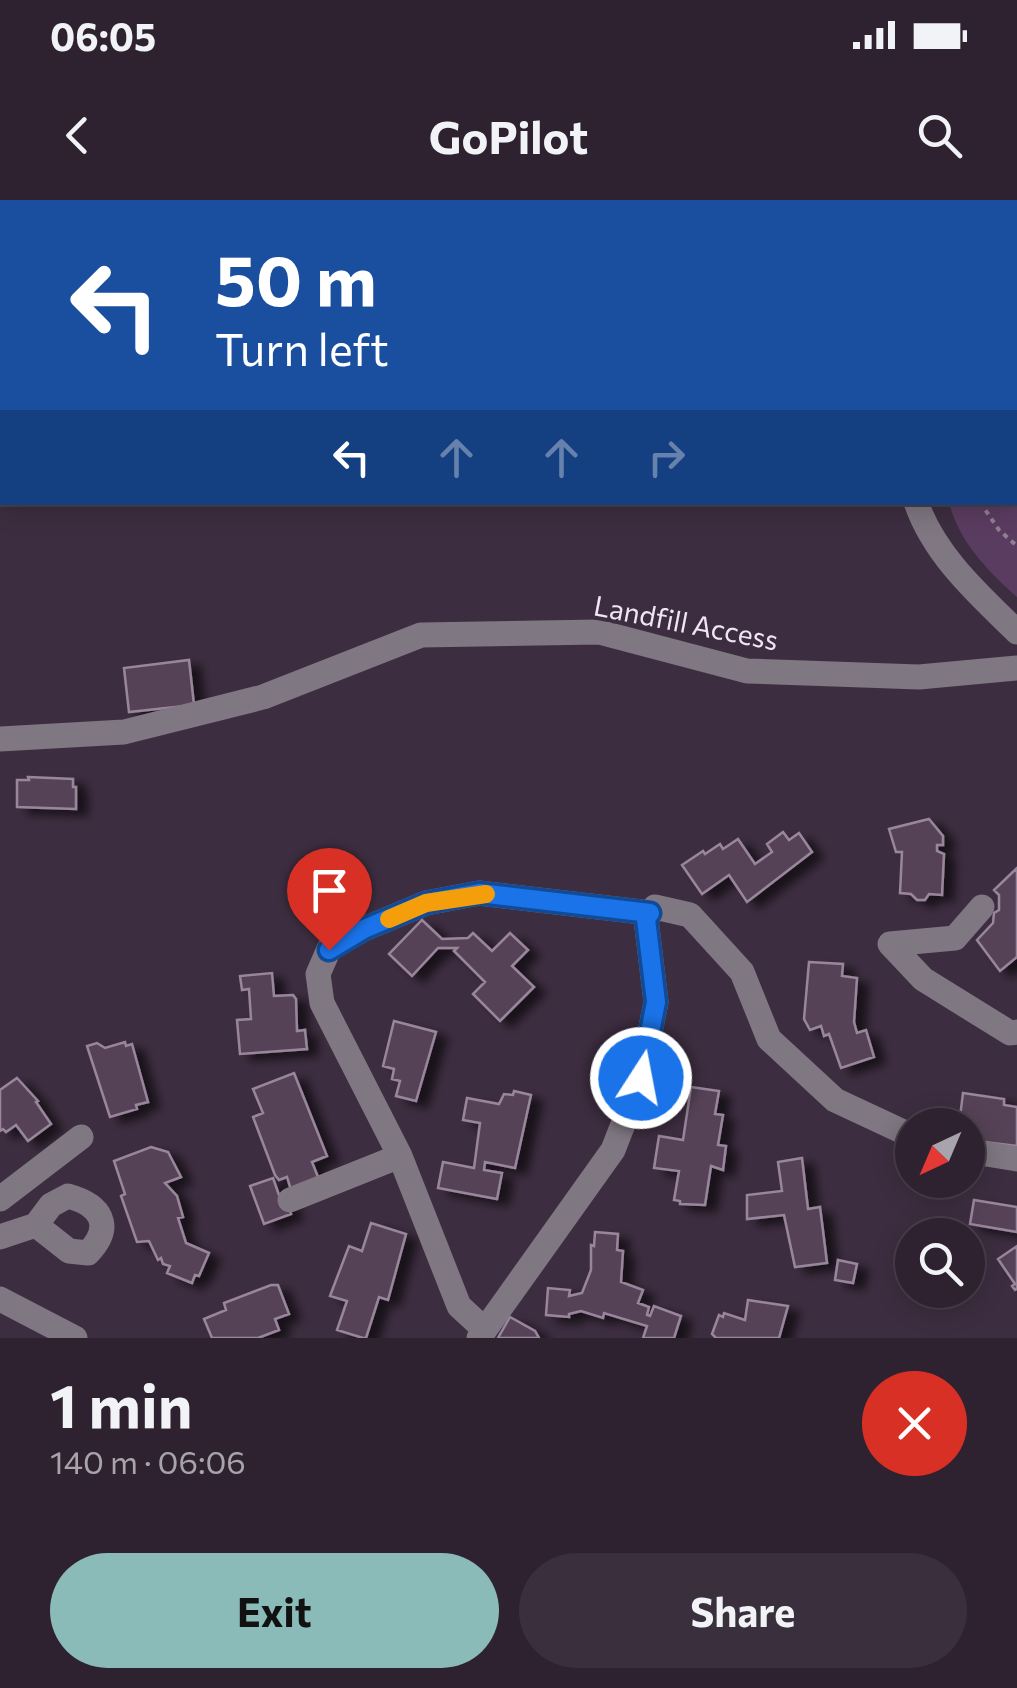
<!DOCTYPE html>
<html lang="en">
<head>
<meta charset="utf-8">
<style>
	:root { --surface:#2e2230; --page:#3a2f3c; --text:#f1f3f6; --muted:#a7a4ab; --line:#493f4c; --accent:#8bbbb9 }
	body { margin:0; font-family:Commissioner,sans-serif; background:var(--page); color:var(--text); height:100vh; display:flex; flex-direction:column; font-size:38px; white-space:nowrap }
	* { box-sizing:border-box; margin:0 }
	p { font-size:32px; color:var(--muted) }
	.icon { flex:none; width:55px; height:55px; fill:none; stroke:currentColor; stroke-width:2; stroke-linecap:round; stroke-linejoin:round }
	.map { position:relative; height:1138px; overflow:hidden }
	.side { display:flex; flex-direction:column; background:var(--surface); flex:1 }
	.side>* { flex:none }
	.top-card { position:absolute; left:0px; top:0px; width:1018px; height:305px; box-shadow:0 5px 25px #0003,0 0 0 2px var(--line); background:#1a4fa0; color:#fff; overflow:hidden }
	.needle { width:65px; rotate:224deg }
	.tools { position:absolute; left:895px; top:908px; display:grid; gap:20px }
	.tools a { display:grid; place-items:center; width:90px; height:90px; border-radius:50%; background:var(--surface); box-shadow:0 5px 25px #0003,0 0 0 2px var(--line); font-size:50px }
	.pin { position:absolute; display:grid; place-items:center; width:85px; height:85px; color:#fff; margin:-102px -42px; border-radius:50% 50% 50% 0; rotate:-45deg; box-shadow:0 0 10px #0007 }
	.pin .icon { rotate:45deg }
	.me { position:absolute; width:110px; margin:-55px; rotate:11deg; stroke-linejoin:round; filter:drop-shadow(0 0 8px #0008) }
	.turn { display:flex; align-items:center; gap:35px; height:210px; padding:0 50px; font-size:45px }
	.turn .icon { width:130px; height:130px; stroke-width:2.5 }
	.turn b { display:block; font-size:70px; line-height:85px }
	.lanes { display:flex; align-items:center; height:95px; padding:0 50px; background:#0003; justify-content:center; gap:50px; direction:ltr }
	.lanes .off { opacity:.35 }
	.round { display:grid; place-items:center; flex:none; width:105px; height:105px; border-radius:52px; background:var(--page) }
	.summary { display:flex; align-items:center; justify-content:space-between; height:170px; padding:0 50px }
	h1 { font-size:60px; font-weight:700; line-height:75px }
	.cta { display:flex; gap:20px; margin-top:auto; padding:20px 50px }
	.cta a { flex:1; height:115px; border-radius:60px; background:var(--accent); color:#111; font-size:40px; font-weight:700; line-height:115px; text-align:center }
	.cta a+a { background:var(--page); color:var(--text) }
	.status { display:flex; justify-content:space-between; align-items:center; height:70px; padding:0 50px; background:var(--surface); direction:ltr }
	.status svg { height:28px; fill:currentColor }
	header { display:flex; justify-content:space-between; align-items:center; height:130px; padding:0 50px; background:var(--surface); font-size:45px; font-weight:700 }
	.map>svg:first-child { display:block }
</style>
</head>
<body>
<div class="status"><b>06:05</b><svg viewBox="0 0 49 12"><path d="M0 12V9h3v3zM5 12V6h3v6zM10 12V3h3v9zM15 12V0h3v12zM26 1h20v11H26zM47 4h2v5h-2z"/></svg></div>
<header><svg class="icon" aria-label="back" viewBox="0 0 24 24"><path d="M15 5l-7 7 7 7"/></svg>GoPilot<svg class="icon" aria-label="search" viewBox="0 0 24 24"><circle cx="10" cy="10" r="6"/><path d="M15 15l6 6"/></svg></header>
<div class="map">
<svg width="1017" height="1138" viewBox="0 0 1017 1138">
	<defs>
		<filter id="shadow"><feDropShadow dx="11" dy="6" stdDeviation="5" flood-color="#0009"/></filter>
	</defs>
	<rect width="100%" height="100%" fill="#3d2d40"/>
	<path fill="#5b3c61" d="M1017,141V397C987,370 960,343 949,303L1015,302Z"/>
	<path fill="#544357" stroke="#99869d" stroke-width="2.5" filter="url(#shadow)" d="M189,460L194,505L129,512L124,468Z
		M28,577L73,579V587H76V609L17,607V580H29Z
		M929,619L943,636V645H937V651L944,654L942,695L929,694L925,700H917L911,694L900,693L902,652H896L889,629Z
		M783,632L789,640L799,633L812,652L747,702L729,675L702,694L682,665L703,651L705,654L720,644L723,649L738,639L755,664L772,652L767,644Z
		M1017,668V757L1000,771L977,740L993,723L994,713L999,710V695L994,690Z
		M422,720L442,739L468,738L473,733L492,751L510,733L528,750L512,766L534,787L500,821L473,794L485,782L454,751L457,748H438L412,776L389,754Z
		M809,762L843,764L842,776L857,778L854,822L857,833L866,830L874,857L841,868L829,834L824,836L821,826L810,830L804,819Z
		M272,773L274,796L293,795L296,799L297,831L305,830L307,849L240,854L237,820L251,819L249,789L242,790L240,776Z
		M394,821L436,832L416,901L396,896L400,881L392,879L394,869L383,866Z
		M125,842L126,846L132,844L148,902L136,905L137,909L110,917L87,846L97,843L105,848Z
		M294,873L327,956L312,962L320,982L292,993L287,977L279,980L275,975L253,917L263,913L253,889Z
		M17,878L38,901L36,902L51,924L28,941L16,925L6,932L3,929L0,931V890Z
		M691,887L719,891L715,914L723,915L718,945L726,946L723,970L711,966L705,1005L680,1004V1001L674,1000L679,971L654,968L659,936L683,940Z
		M514,891L531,895L515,968L485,962L484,970L502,973L497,999L438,988L443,962L474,968L480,923L463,920L467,898L499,904L504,894L513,895Z
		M963,893L1004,899V905L1017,907V946L968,940V925H959Z
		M151,947L168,952L181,977L165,983L177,996L183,1017L178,1018L186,1043L209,1053L199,1076L195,1075L192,1083L167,1073L170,1066L163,1064L161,1058L158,1060L149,1041L137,1042L121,996L125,994L114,961Z
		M802,958L808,1009L820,1007L827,1063L795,1067L784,1015L747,1019V995L782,991L778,962Z
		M273,978L279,995L284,993L291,1014L264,1024L250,986Z
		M974,1000L1017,1007V1032L970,1024Z
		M371,1023L406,1034L388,1100L379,1097L366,1138H363L337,1130L347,1101L330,1096L349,1046L362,1051Z
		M595,1032L618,1034L617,1050L623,1051L621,1082L643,1090L638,1103L649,1107L647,1115L650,1116L654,1106L681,1116L674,1138H643L647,1126L604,1113L603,1118L581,1111L569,1114V1117L546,1115L548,1088L570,1090L569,1096L582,1093L591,1070V1045L594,1046Z
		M1017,1046V1089L1015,1090L1012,1086L1015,1084L998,1059Z
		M838,1060L857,1064L853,1083L835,1080Z
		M271,1085H278L289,1114L275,1119L279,1130L258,1138H212L204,1119L226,1110L224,1103Z
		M748,1100L788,1106L779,1138H716L712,1134L719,1115L723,1117L724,1113L745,1120Z
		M510,1117L535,1131L539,1138H498Z"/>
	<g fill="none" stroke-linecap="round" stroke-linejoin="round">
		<path stroke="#8e8090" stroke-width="4" stroke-dasharray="5 5" stroke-linecap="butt" d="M1015,181L1017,180
			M1015,231L1017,233
			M1017,241V256
			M980,302L999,330L1017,346"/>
		<path stroke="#7f7781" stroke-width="25" d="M1015,108L1017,107
			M916,302C934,355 978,394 1017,432
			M0,539L124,532L263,497L421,435L599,432L747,471L919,477L1017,468
			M982,707L955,738L890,744L923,779L1010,833L1017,832
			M968,951L1017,959
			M0,999L81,937
			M290,1000L400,956
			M0,1037L36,1025L51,1005L68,996C101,1005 114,1026 88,1053L69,1051L36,1025
			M0,1099L75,1138
			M485,1130L459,1106L400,956L322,803L318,774L329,749L364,729L426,703L479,693L650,713
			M479,1138L613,950L641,878L656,802L646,719L655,707L690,715L742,772L769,839L835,900L912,936"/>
	</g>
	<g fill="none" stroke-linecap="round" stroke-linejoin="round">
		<g stroke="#114b97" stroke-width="25">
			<path id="route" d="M329,750L364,729L426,703L479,693L650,713L646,719L656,802L641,878"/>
		</g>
		<use href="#route" stroke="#1a73e8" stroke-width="18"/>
		<path stroke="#f59e0b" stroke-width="18" d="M389,719L426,703L486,694"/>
	</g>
	<g text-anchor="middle" stroke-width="8" stroke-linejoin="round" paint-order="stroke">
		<g font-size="28" fill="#f0e6f2" stroke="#3d2d40">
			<text transform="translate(686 423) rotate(11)" y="10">Landfill Access</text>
		</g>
	</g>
</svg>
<div class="tools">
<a><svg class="needle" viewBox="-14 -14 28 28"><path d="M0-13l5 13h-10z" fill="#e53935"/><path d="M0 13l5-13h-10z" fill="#a7a4ab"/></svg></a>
<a><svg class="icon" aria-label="search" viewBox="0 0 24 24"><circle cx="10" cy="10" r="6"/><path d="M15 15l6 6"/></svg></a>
</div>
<div class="pin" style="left:329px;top:750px;background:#d93025"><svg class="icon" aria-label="arrive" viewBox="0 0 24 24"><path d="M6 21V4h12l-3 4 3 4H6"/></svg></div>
<svg class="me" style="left:641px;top:878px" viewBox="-20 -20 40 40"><circle r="17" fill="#1a73e8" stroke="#fff" stroke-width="3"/><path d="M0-11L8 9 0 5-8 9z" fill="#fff"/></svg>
<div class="top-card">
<div class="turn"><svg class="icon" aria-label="left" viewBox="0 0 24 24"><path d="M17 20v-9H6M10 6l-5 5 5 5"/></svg><div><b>50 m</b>Turn left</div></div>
<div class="lanes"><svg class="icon" aria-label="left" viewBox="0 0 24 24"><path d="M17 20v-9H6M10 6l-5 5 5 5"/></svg><svg class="icon off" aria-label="ahead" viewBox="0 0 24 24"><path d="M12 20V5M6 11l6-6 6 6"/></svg><svg class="icon off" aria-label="ahead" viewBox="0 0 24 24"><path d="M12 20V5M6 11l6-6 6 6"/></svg><svg class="icon off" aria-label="right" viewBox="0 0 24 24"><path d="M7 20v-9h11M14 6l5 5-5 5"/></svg></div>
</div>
</div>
<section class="side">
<div class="summary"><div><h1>1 min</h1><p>140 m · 06:06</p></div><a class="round" style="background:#d93025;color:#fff"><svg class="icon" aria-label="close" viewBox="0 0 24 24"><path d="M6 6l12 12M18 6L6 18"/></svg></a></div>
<div class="cta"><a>Exit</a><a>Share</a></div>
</section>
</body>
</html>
